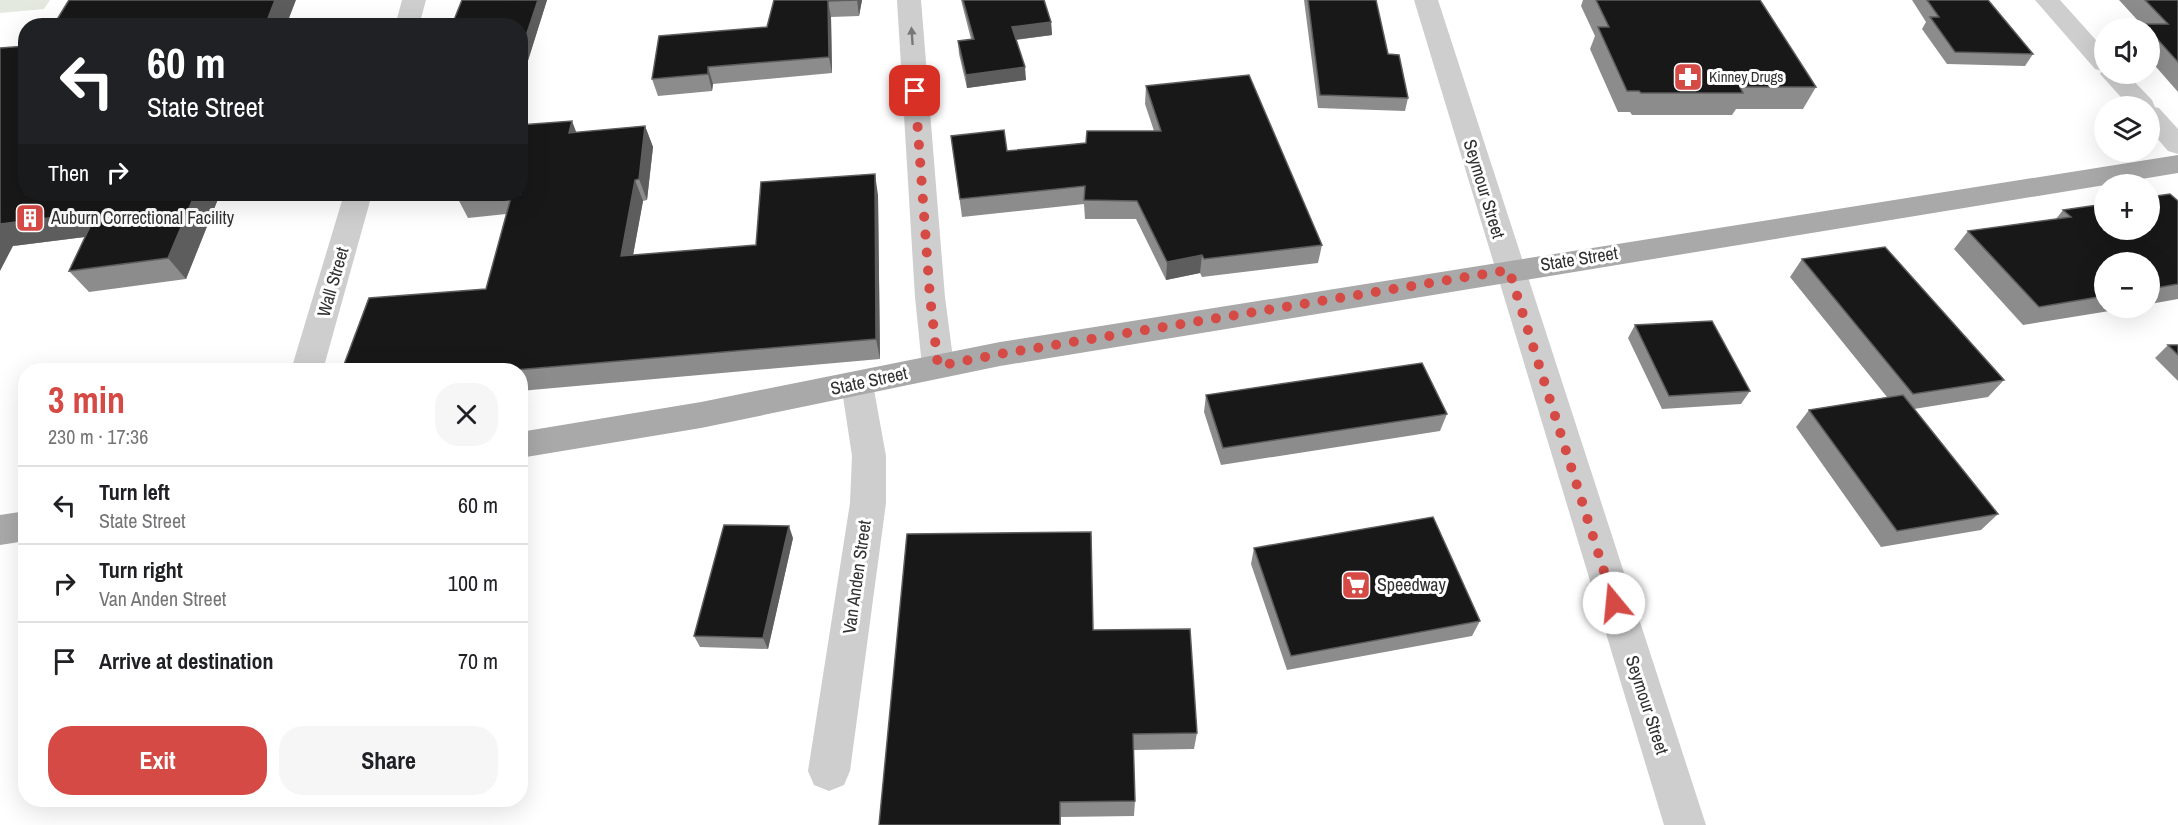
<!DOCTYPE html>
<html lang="en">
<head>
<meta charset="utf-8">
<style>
	:root { --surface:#fff; --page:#f6f6f6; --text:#202124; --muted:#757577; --line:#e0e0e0; --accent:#d64a45 }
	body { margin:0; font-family:"Archivo Narrow",sans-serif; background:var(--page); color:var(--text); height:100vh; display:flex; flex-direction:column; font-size:22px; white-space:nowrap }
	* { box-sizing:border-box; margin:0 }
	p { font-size:20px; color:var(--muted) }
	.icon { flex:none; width:33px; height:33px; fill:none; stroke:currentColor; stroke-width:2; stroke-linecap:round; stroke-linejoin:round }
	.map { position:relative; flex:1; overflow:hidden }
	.panel { position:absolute; left:18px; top:363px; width:510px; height:444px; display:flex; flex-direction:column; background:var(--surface); border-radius:24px; box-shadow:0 6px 24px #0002 }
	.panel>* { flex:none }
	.top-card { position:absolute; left:18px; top:18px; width:510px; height:183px; border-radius:24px; box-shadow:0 6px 24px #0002; background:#202124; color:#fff; overflow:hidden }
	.fabs { position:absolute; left:2094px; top:18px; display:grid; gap:12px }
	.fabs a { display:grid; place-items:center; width:66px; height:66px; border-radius:50%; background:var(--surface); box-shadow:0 6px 24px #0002; font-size:30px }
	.pin { position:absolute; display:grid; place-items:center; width:51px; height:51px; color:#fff; margin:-26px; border-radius:12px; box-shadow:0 3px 9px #0006 }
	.me { position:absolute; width:66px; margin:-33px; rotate:343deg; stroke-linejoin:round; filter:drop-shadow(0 0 4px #0008) }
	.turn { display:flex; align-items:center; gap:21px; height:126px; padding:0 30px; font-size:27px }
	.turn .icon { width:78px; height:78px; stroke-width:2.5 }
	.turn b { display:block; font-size:42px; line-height:51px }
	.then { display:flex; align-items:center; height:57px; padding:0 30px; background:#0003; gap:12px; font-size:22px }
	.round { display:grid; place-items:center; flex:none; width:63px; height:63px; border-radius:24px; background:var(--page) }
	.headline { display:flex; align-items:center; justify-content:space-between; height:102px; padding:0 30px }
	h1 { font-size:36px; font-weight:800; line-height:45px; color:var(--accent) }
	.cta { display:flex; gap:12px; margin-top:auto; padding:12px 30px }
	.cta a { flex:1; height:69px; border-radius:24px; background:var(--accent); color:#fff; font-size:24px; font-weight:800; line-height:69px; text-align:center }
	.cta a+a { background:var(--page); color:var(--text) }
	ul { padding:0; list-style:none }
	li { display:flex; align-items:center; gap:18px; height:78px; padding:0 30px; border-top:2px solid var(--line) }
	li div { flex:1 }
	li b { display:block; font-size:22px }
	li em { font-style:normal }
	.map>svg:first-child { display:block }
</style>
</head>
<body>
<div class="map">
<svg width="2178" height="825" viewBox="0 0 2178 825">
	<rect width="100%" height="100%" fill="#fff"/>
	<path fill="#e3e9de" d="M0,0H50L44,9L0,13Z"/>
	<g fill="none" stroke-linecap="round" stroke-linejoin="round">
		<path fill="#cecece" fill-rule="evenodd" d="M402,0H426L419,26H395Z
			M897,0H921L945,297L954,366L949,375L938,378L927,375L922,366L915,297Z
			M1414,0H1438L1706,825H1664Z
			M2035,0H2060L2104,49V74H2127L2152,100L2155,107L2159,108L2178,129V154L2168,151L2150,130V106H2129L2100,74L2102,71L2095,69Z
			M344,194H372L323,370H291Z
			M857,372L868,375L873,384L886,456V503L850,771L844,785L829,791L814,785L808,771L850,503L852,456L841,384L846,375Z"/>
		<path fill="#a9a9a9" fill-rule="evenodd" d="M2178,155V173L1000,366L701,428L520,458V432L701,402L1000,342Z
			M26,511V541L0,545V515Z"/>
	</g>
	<path fill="#8c8c8c" d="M462,0H547L520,86V26H453L452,25Z
		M774,0H862L859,16L831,17L832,73L713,84L712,91L658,96L652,79L767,27Z
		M961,0H1044L1051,22L1052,35L1016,40L1026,80L967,88L959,54L958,41L971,39Z
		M1304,0H1376L1388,54L1408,98L1405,111L1318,108Z
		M1583,0H1760L1816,87L1803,109H1736L1732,115H1632L1630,112H1618L1590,49L1595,36L1581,6Z
		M1912,0H1988L2033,54L2025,66L1947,64L1922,29L1926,22Z
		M2119,0H2178V92L2150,60V28H2139L2142,25Z
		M1146,86L1322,245L1318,263L1202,277L1200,273L1166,280L1136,219H1085L1084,204L962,217L951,136L1007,151L1086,143L1154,131L1145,104Z
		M645,126L653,147L647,200L643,201L633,255L756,245L878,195L880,359L520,391V370H342L486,289L506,214L468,218L457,197L458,194H520L577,133Z
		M220,194L186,279L89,292L69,271L85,237L13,246Z
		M2178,201V299L2150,304V262H2104V308H2128L2023,325L1954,249L1968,231L2056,219L2063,210Z
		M1802,259L2004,380L1988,397L1914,409L1998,514L1981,530L1881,547L1796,427L1809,410L1887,397L1790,277Z
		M1635,325L1750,391L1741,404L1662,409L1628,338Z
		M2168,345H2178V381L2155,358Z
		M1206,395L1447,414L1440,431L1221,465L1204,412Z
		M793,538L768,649L700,647L694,636Z
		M1254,548L1480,621L1472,636L1287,670L1251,564Z
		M1093,630L1197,733L1194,749L1133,750L1135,801L1134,816L1061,817V825H879Z"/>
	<path fill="#5d5d5d" d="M275,0H296L286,26H265Z
		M538,0H547L520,86V54Z
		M857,0H862L859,16Z
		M828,1L831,17L832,73L829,57Z
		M1051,22L1052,35L1013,40L1012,27Z
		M708,67L713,84L712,91L708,74Z
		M1025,67L1026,80L967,88L966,75Z
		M572,121L580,142L569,133Z
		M645,126L653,147L647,200L639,179Z
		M875,174L878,195L880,359L876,339Z
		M635,180L643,201L629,277L621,256Z
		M195,194H220L186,279L168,258Z
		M97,212L116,233L13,246L0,271V224Z
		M1202,255L1200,273L1166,280L1167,262Z
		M789,526L793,538L768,649L763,638Z"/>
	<path fill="#181818" stroke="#5d5d5d" stroke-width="1.5" d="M69,0H275L265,26H53Z
		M462,0H538L520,54V26H467L469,23L452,25Z
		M774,0H857L828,1L829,57L708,67V74L652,79L659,36L767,27Z
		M963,0H1044L1051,22L1012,27L1025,67L966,75L958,41L974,39Z
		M1308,0H1376L1388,54L1399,55L1408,98L1320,95Z
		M1596,0H1760L1816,87H1740L1743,93H1641L1639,91H1627L1598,27H1609Z
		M1927,0H1988L2033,54L1955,52L1930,17H1939Z
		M2145,0H2178V62L2150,31V28H2147L2143,24H2168Z
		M26,46V194H195L168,258L69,271L97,212L0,224V48Z
		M1249,75L1322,245L1204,259L1202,255L1167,262L1137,201L1084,200L1085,186L960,199L951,136L1004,130L1007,151L1086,143L1087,131H1161L1146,86Z
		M572,121L569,133L645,126L639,179L635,180L621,256L756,245L761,182L875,174L876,339L515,370H342L369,298L486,289L512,194H520V125Z
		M458,194H493L457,197Z
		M2170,194L2178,201V284L2150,289V262H2104V296L2039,307L1968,231L2071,217L2063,210L2104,204V230H2150V197Z
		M1885,247L2004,380L1913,394L1802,259Z
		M1712,321L1750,391L1669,396L1635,325Z
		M2168,345H2178V355Z
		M1422,363L1447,414L1223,448L1206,395Z
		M1903,395L1998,514L1897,531L1809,410Z
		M1433,517L1480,621L1291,656L1254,548Z
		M724,525L789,526L763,638L694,636Z
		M1091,532L1093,630L1190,629L1197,733L1133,734L1135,801L1060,802V825H879L907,534Z"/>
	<defs><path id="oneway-solid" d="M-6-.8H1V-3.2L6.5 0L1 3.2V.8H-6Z" transform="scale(1.5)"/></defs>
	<use fill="#787878" href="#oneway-solid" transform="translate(912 36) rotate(-94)"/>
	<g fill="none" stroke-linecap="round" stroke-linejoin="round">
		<path stroke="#d64a45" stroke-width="10" stroke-dasharray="0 18" d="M915,91L930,297L938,366L1000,354L1509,270L1614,603"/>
	</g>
	<defs>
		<g id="pharmacy-square" transform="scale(1.5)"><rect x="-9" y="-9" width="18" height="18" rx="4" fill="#d64a45" stroke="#fff"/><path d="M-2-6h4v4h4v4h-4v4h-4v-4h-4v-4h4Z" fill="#fff"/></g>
		<g id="building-square" transform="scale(1.5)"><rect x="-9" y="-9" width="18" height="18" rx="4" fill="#d64a45" stroke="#fff"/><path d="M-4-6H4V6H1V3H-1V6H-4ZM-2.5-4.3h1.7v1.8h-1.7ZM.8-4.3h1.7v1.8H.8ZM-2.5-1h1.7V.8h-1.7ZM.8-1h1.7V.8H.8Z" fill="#fff"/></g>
		<g id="supermarket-square" transform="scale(1.5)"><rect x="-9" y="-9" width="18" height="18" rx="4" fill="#d64a45" stroke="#fff"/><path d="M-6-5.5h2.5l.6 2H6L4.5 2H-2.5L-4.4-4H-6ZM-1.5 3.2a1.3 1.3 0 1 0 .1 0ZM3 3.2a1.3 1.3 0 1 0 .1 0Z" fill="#fff"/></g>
	</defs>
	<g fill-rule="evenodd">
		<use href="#pharmacy-square" x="1688" y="77"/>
		<use href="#building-square" x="30" y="218"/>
		<use href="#supermarket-square" x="1356" y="585"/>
	</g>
	<g text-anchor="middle" stroke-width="6" stroke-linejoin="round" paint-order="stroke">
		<g font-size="15" fill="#313131" stroke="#fff" text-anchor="start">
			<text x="1709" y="82">Kinney Drugs</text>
		</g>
		<g font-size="18" fill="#313131" stroke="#fff">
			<text transform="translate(1484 189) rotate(73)" y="6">Seymour Street</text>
			<text transform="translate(1579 259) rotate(-9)" y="6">State Street</text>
			<text transform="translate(333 282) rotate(-74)" y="6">Wall Street</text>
			<text transform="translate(869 381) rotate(-12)" y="6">State Street</text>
			<text transform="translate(857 577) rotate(-82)" y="6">Van Anden Street</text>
			<text transform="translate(1647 705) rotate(72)" y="6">Seymour Street</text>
		</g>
		<g font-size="18" fill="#313131" stroke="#fff" text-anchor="start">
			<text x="51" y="224">Auburn Correctional Facility</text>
			<text x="1377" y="591">Speedway</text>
		</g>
	</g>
</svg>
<div class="fabs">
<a><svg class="icon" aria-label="sound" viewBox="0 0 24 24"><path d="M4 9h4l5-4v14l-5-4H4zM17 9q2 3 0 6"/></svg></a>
<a><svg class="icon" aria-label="layers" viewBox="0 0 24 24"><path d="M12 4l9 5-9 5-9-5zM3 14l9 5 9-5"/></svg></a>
<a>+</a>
<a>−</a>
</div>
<div class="pin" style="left:915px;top:91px;background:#d93025"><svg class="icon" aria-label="arrive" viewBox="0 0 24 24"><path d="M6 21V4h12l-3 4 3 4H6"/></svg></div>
<svg class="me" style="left:1614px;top:603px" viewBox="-20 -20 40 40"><circle r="19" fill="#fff"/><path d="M0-13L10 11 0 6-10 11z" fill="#d64a45"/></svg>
<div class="top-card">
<div class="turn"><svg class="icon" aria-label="left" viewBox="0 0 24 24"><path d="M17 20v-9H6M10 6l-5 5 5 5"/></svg><div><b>60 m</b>State Street</div></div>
<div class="then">Then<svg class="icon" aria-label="right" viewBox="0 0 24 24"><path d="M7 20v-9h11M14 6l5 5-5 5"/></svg></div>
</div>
<section class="panel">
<div class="headline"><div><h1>3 min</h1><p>230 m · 17:36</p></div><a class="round"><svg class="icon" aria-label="close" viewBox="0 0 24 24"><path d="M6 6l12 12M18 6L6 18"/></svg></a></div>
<ul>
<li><svg class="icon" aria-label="left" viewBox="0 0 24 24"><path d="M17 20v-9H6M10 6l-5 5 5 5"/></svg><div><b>Turn left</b><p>State Street</p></div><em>60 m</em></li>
<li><svg class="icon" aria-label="right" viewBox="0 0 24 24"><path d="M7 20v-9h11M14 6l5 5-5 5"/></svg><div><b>Turn right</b><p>Van Anden Street</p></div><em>100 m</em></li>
<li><svg class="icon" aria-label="arrive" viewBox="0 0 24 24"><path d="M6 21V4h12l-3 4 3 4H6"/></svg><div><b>Arrive at destination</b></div><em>70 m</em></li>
</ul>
<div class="cta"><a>Exit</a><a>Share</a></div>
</section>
</div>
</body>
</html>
